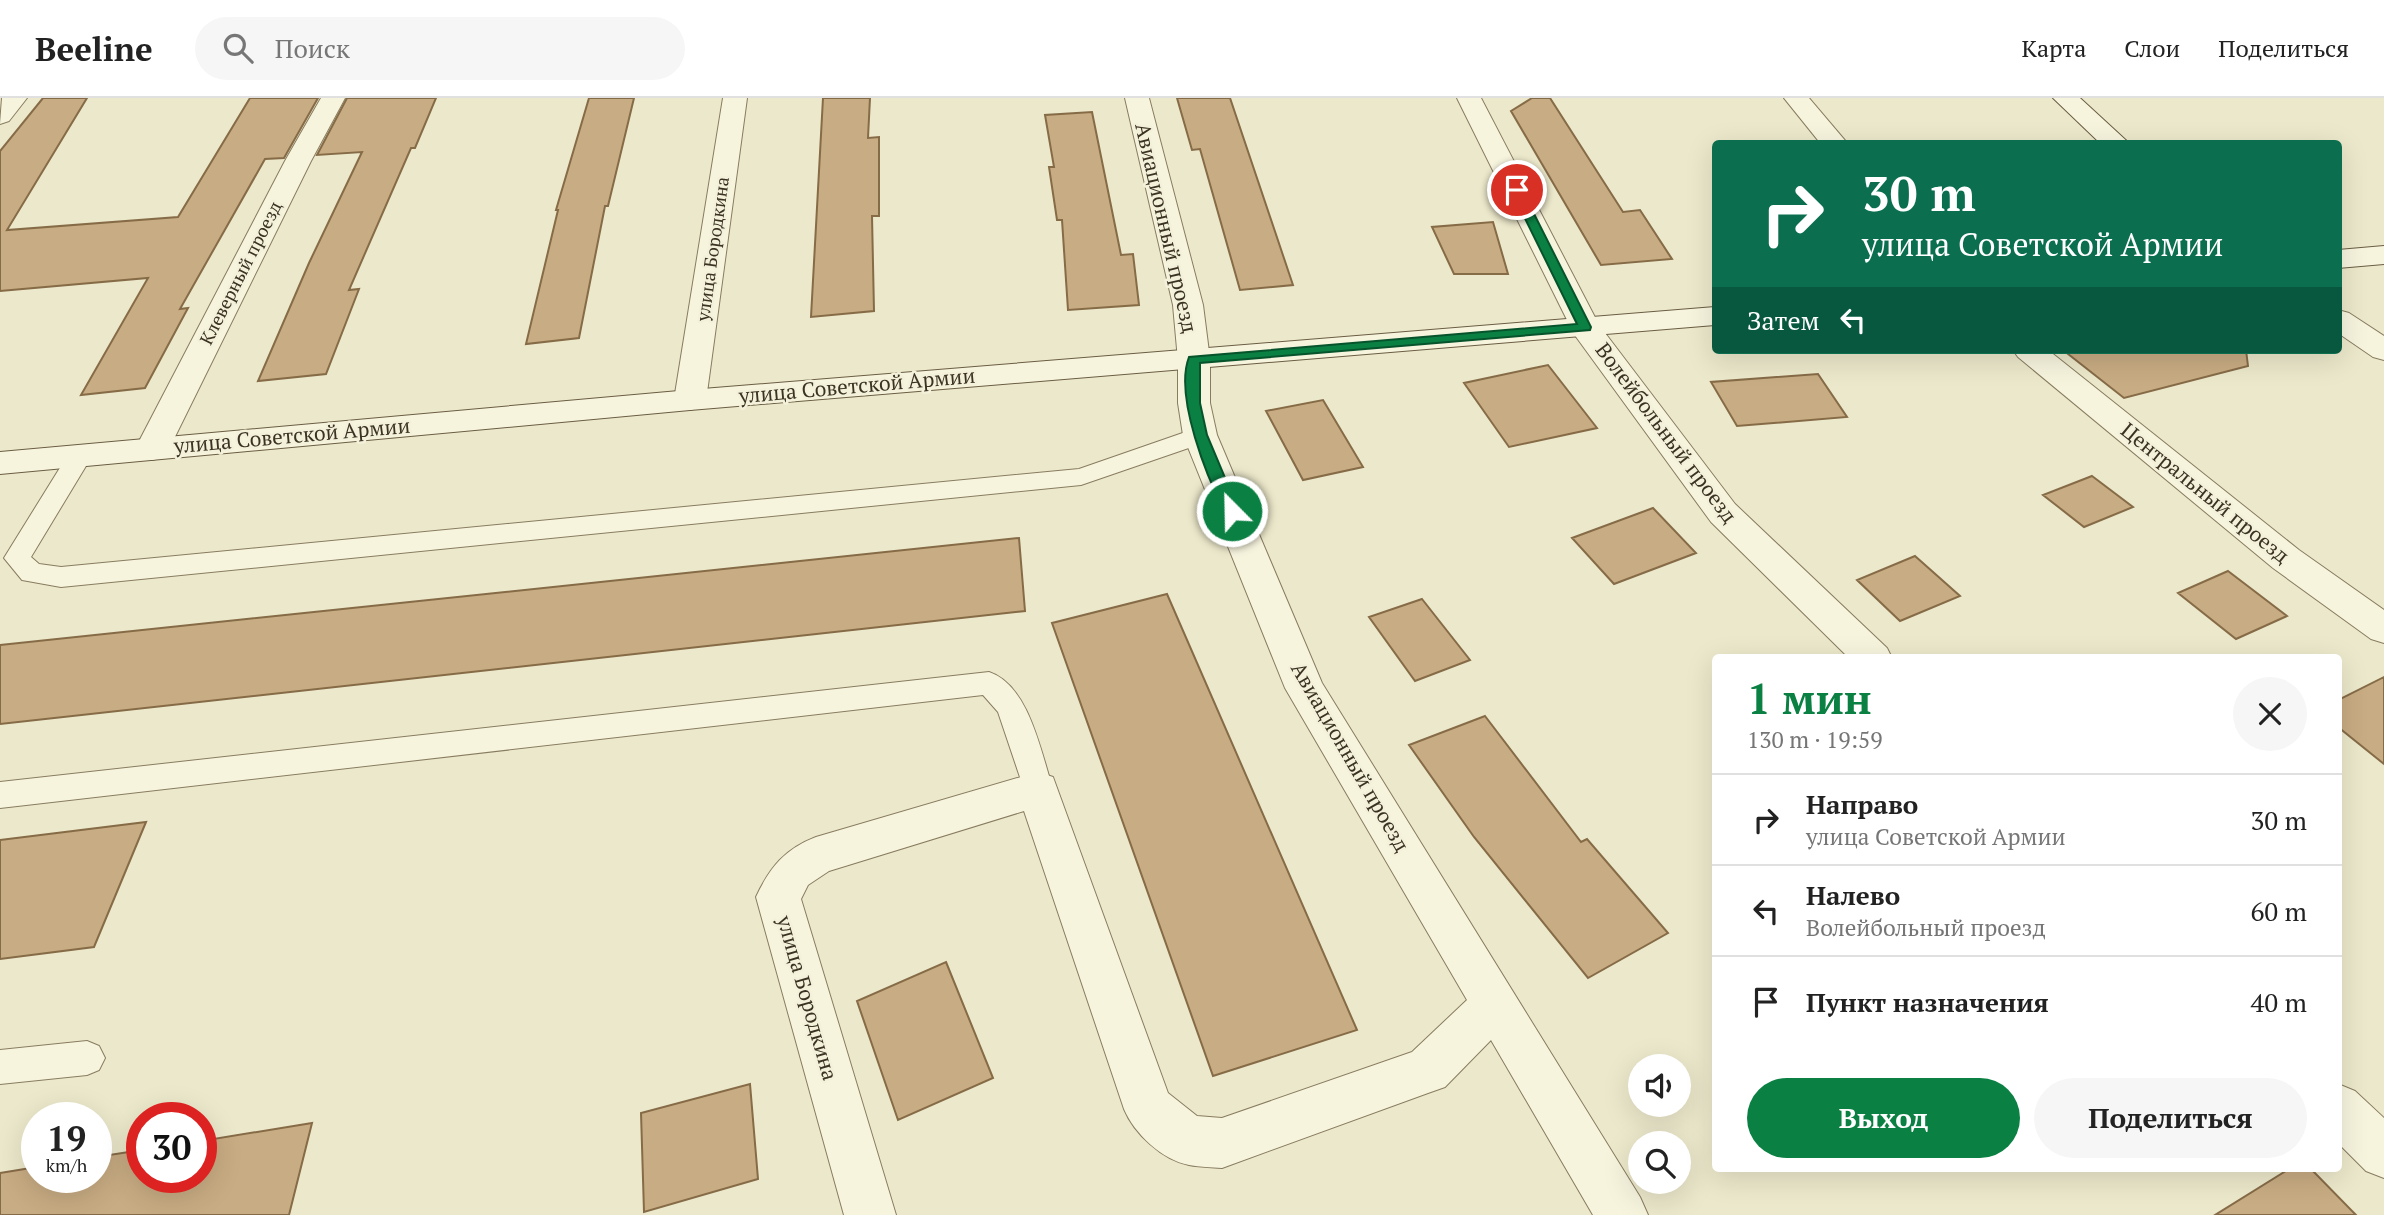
<!DOCTYPE html>
<html lang="ru">
<head>
<meta charset="utf-8">
<style>
	:root { --surface:#fff; --page:#f6f6f6; --text:#222; --muted:#767676; --line:#e0e0e0; --accent:#0b8043 }
	body { margin:0; font-family:"PT Serif",serif; background:var(--page); color:var(--text); height:100vh; display:flex; flex-direction:column; font-size:26px; white-space:nowrap }
	* { box-sizing:border-box; margin:0 }
	p { font-size:23px; color:var(--muted) }
	.icon { flex:none; width:38px; height:38px; fill:none; stroke:currentColor; stroke-width:2; stroke-linecap:round; stroke-linejoin:round }
	.map { position:relative; flex:1; overflow:hidden }
	.details { position:absolute; left:1712px; top:556px; width:630px; height:518px; display:flex; flex-direction:column; background:var(--surface); border-radius:7px; box-shadow:0 7px 28px #0002 }
	.details>* { flex:none }
	.top-card { position:absolute; left:1712px; top:42px; width:630px; height:214px; border-radius:7px; box-shadow:0 7px 28px #0002; background:#0b6e4f; color:#fff; overflow:hidden }
	.tools { position:absolute; left:1628px; top:956px; display:grid; gap:14px }
	.tools a { display:grid; place-items:center; width:63px; height:63px; border-radius:50%; background:var(--surface); box-shadow:0 7px 28px #0002; font-size:35px }
	.speed { position:absolute; left:21px; top:1004px; display:flex; gap:14px; font-size:35px; font-weight:700; text-align:center }
	.speed>* { display:grid; place-content:center; width:91px; height:91px; border-radius:50%; background:var(--surface); box-shadow:0 7px 28px #0002; line-height:1 }
	.speed small { font-size:18px; font-weight:400 }
	.speed .limit { border:10px solid #d22; background:#fff; color:#111 }
	.pin { position:absolute; display:grid; place-items:center; width:60px; height:60px; color:#fff; margin:-30px; border:4px solid #fff; border-radius:50%; box-shadow:0 2px 7px #0007 }
	.me { position:absolute; width:77px; margin:-38px; rotate:337deg; stroke-linejoin:round; filter:drop-shadow(0 0 5px #0008) }
	.turn { display:flex; align-items:center; gap:24px; height:147px; padding:0 35px; font-size:32px }
	.turn .icon { width:91px; height:91px; stroke-width:2.5 }
	.turn b { display:block; font-size:49px; line-height:60px }
	.then { display:flex; align-items:center; height:66px; padding:0 35px; background:#0003; gap:14px; font-size:26px }
	.round { display:grid; place-items:center; flex:none; width:74px; height:74px; border-radius:37px; background:var(--page) }
	.overview { display:flex; align-items:center; justify-content:space-between; height:119px; padding:0 35px }
	h1 { font-size:42px; font-weight:700; line-height:52px; color:var(--accent) }
	.action { display:flex; gap:14px; margin-top:auto; padding:14px 35px }
	.action a { flex:1; height:80px; border-radius:42px; background:var(--accent); color:#fff; font-size:28px; font-weight:700; line-height:80px; text-align:center }
	.action a+a { background:var(--page); color:var(--text) }
	ul { padding:0; list-style:none }
	li { display:flex; align-items:center; gap:21px; height:91px; padding:0 35px; border-top:2px solid var(--line) }
	li div { flex:1 }
	li b { display:block; font-size:26px }
	li em { font-style:normal }
	header { display:flex; align-items:center; gap:42px; box-sizing:border-box; height:98px; padding:0 35px; background:var(--surface); border-bottom:2px solid var(--line) }
	header strong { font-size:33px }
	nav { display:flex; gap:38px; margin-inline-start:auto; font-size:24px }
	.search { width:490px; height:63px; background:var(--page); display:flex; align-items:center; gap:18px; box-sizing:border-box; padding:0 24px; border-radius:38px; color:var(--muted); font-size:26px }
	.map>svg:first-child { display:block }
</style>
</head>
<body>
<header>
<strong>Beeline</strong>
<div class="search"><svg class="icon" aria-label="search" viewBox="0 0 24 24"><circle cx="10" cy="10" r="6"/><path d="M15 15l6 6"/></svg>Поиск</div>
<nav><a>Карта</a><a>Слои</a><a>Поделиться</a></nav>
</header>
<div class="map">
<svg width="2384" height="1117" viewBox="0 0 2384 1117">
	<rect width="100%" height="100%" fill="#ece8cb"/>
	<path fill="#c8ac83" stroke="#866b47" stroke-width="2" d="M43,0H87L7,132L178,119L250,0H318L284,60L265,61L180,211L188,210L145,290L81,297L148,180L0,193V53Z
		M347,0H436L415,50H411L349,192L359,191L326,276L258,283L309,165L362,54L317,57Z
		M589,0H634L608,108H605L579,240L526,246L558,112H556Z
		M823,0H870L868,40L879,39V118H872L874,213L811,219Z
		M1177,0H1230L1293,187L1240,192L1200,51L1192,52Z
		M1532,0H1550L1623,114L1640,112L1672,161L1601,167L1511,13Z
		M1092,14L1121,157L1133,156L1139,207L1068,212L1062,122H1057L1049,69H1054L1045,17Z
		M1493,124L1508,176H1454L1432,129Z
		M2063,252H2246L2248,268L2124,300Z
		M1548,267L1597,330L1509,349L1464,285Z
		M1818,276L1847,319L1737,328L1711,284Z
		M1323,302L1363,369L1303,382L1266,313Z
		M2092,378L2133,409L2084,429L2043,397Z
		M1653,410L1696,455L1614,486L1572,440Z
		M1019,440L1025,513L0,626V547Z
		M1915,458L1960,498L1900,523L1857,482Z
		M2228,473L2287,518L2236,541L2178,495Z
		M1167,496L1357,932L1213,978L1052,525Z
		M1422,501L1470,562L1415,583L1369,519Z
		M2384,579V666L2338,629V602Z
		M1485,618L1581,744L1587,741L1668,835L1588,880L1474,739L1409,647Z
		M146,724L94,849L0,861V742Z
		M946,864L993,980L898,1022L857,903Z
		M750,986L758,1081L644,1114L641,1015Z
		M312,1025L289,1117H0V1075L37,1069V1080H96V1059L142,1052V1080H201V1043Z
		M2289,1071H2311L2356,1117H2215Z"/>
	<g fill="none" stroke-linecap="round" stroke-linejoin="round">
		<g stroke="#887c60" stroke-width="2">
			<path id="lane" d="M1200,329L1209,331L1212,337L1209,343L1081,387L61,489L22,482L4,460L71,352L80,350L89,352L92,358L31,459L39,466L61,469L1079,371Z
				M989,574C1029,587 1041,655 1053,691L1049,700L1038,704L1027,700L998,614L983,597L0,710V684Z
				M87,943L99,948L105,960L99,972L87,977L0,986V952Z"/>
		</g>
		<g stroke="#887c60" stroke-width="2">
			<path id="street" d="M2,0H27L9,23L0,26Z
				M321,0H345L311,63L169,351L164,359L152,362L140,359L135,351L285,63Z
				M723,0H747L706,302L701,309L690,312L679,309L674,302Z
				M1125,0H1149L1203,207L1210,262V305L1217,337L1322,585L1640,1099L1648,1117H1593L1491,942L1445,989L1428,995L1222,1070C1211,1069 1200,1069 1189,1067C1162,1062 1134,1035 1124,1011L1024,713L829,773L808,787L801,801L896,1117H844L756,799C770,769 785,751 816,739L1038,674L1053,679L1168,995L1197,1018L1222,1020L1412,954L1467,902L1285,590L1183,337L1178,305V262L1173,207Z
				M1457,0H1481L1599,227L1735,406L1887,550L1892,560H1849L1711,424L1574,236Z
				M1784,0H1809L1848,46H1821Z
				M2338,212L2349,215L2384,238V262L2373,259L2338,235Z
				M2013,252H2048L2299,452L2384,512V545L2371,541L2273,470L2018,259Z
				M2338,986L2355,993L2384,1020V1080L2366,1073L2338,1045Z"/>
		</g>
		<g stroke="#6a5d43" stroke-width="2">
			<path id="secondary" d="M2053,0H2080L2130,46H2101Z
				M2384,148V166L2338,170V152Z
				M1715,209V227L690,312L0,376V354L690,292Z"/>
		</g>
		<use href="#lane" fill="#f7f4de" fill-rule="evenodd"/>
		<use href="#street" fill="#f7f4de" fill-rule="evenodd"/>
		<use href="#secondary" fill="#f7f4de" fill-rule="evenodd"/>
	</g>
	<path fill="#0b8043" stroke="#07532c" stroke-width="2" d="M1517,89L1522,92L1591,229L1590,232L1200,265V305L1207,337L1239,413L1237,417H1227C1207,381 1174,298 1189,259L1577,226L1511,92Z"/>
	<g text-anchor="middle" stroke-width="5" stroke-linejoin="round" paint-order="stroke">
		<g font-size="18" fill="#3a3222" stroke="#f4f1da">
			<text transform="translate(713 151) rotate(-82)" y="6">улица Бородкина</text>
			<text transform="translate(241 175) rotate(-63)" y="6">Клеверный проезд</text>
		</g>
		<g font-size="21" fill="#3a3222" stroke="#f4f1da">
			<text transform="translate(1166 130) rotate(77)" y="7">Авиационный проезд</text>
			<text transform="translate(857 288) rotate(-5)" y="7">улица Советской Армии</text>
			<text transform="translate(1666 335) rotate(53)" y="7">Волейбольный проезд</text>
			<text transform="translate(292 338) rotate(-5)" y="7">улица Советской Армии</text>
			<text transform="translate(2205 395) rotate(39)" y="7">Центральный проезд</text>
			<text transform="translate(1350 659) rotate(60)" y="7">Авиационный проезд</text>
			<text transform="translate(807 900) rotate(74)" y="7">улица Бородкина</text>
		</g>
	</g>
</svg>
<div class="tools">
<a><svg class="icon" aria-label="sound" viewBox="0 0 24 24"><path d="M4 9h4l5-4v14l-5-4H4zM17 9q2 3 0 6"/></svg></a>
<a><svg class="icon" aria-label="search" viewBox="0 0 24 24"><circle cx="10" cy="10" r="6"/><path d="M15 15l6 6"/></svg></a>
</div>
<div class="speed"><div>19<small>km/h</small></div><div class="limit">30</div></div>
<div class="pin" style="left:1517px;top:92px;background:#d93025"><svg class="icon" aria-label="arrive" viewBox="0 0 24 24"><path d="M6 21V4h12l-3 4 3 4H6"/></svg></div>
<svg class="me" style="left:1232px;top:413px" viewBox="-20 -20 40 40"><circle r="17" fill="#0b8043" stroke="#fff" stroke-width="3"/><path d="M0-11L8 9 0 5-8 9z" fill="#fff"/></svg>
<div class="top-card">
<div class="turn"><svg class="icon" aria-label="right" viewBox="0 0 24 24"><path d="M7 20v-9h11M14 6l5 5-5 5"/></svg><div><b>30 m</b>улица Советской Армии</div></div>
<div class="then">Затем<svg class="icon" aria-label="left" viewBox="0 0 24 24"><path d="M17 20v-9H6M10 6l-5 5 5 5"/></svg></div>
</div>
<section class="details">
<div class="overview"><div><h1>1 мин</h1><p>130 m · 19:59</p></div><a class="round"><svg class="icon" aria-label="close" viewBox="0 0 24 24"><path d="M6 6l12 12M18 6L6 18"/></svg></a></div>
<ul>
<li><svg class="icon" aria-label="right" viewBox="0 0 24 24"><path d="M7 20v-9h11M14 6l5 5-5 5"/></svg><div><b>Направо</b><p>улица Советской Армии</p></div><em>30 m</em></li>
<li><svg class="icon" aria-label="left" viewBox="0 0 24 24"><path d="M17 20v-9H6M10 6l-5 5 5 5"/></svg><div><b>Налево</b><p>Волейбольный проезд</p></div><em>60 m</em></li>
<li><svg class="icon" aria-label="arrive" viewBox="0 0 24 24"><path d="M6 21V4h12l-3 4 3 4H6"/></svg><div><b>Пункт назначения</b></div><em>40 m</em></li>
</ul>
<div class="action"><a>Выход</a><a>Поделиться</a></div>
</section>
</div>
</body>
</html>
